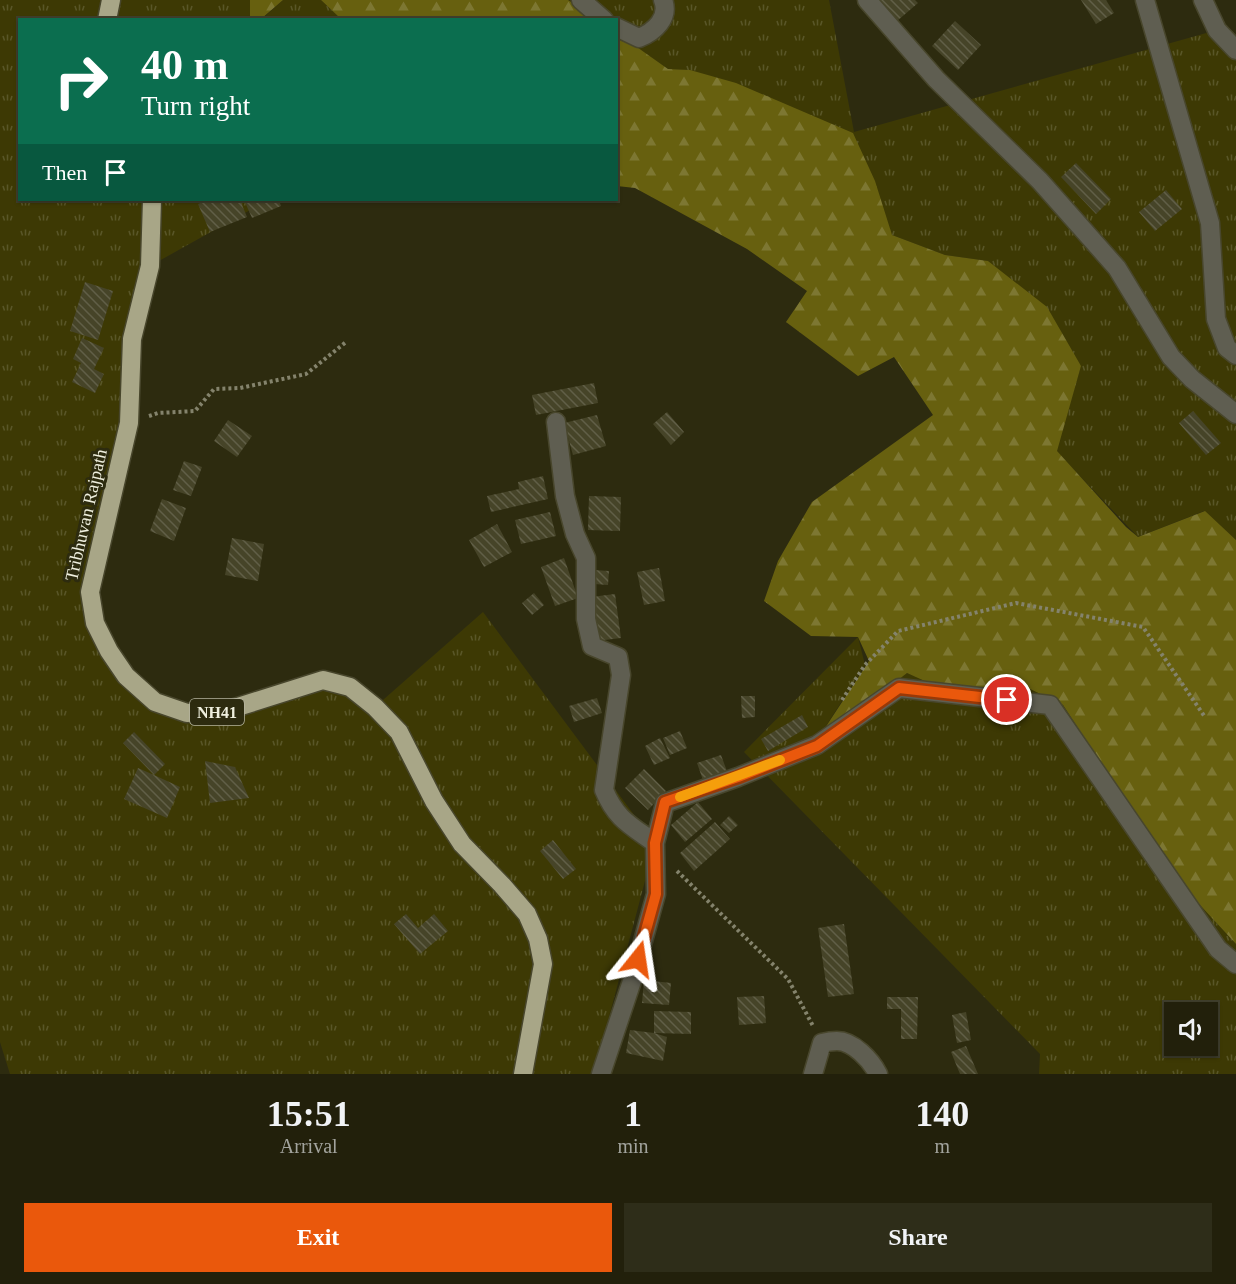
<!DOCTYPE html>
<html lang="en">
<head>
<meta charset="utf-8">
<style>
	:root { --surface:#22200b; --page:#2e2d19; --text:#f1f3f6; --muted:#a2a39d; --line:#3f3e2c; --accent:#ea580c }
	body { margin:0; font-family:Georgia,serif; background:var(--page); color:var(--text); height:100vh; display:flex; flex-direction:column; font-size:22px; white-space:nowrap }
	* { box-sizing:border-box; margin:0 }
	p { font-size:20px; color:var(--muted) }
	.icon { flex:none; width:33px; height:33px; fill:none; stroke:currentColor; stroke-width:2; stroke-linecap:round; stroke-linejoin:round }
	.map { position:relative; height:1074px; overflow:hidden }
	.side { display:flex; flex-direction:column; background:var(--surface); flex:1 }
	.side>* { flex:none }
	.hud { position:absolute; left:18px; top:18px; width:600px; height:183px; border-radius:0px; box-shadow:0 2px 4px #0004,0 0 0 2px var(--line); background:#0b6e4f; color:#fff; overflow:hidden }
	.buttons { position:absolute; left:1164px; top:1002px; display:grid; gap:12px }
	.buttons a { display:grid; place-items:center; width:54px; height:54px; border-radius:0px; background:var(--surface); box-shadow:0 2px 4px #0004,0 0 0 2px var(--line); font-size:30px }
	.pin { position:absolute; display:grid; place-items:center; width:51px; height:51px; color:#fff; margin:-26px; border:3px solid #fff; border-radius:50%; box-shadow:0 2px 6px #0007 }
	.me { position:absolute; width:66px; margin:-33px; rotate:15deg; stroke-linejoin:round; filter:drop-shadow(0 0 4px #0008) }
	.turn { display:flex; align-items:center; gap:21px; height:126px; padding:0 24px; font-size:27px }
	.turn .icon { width:78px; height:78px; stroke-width:2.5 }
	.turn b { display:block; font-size:42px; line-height:51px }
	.then { display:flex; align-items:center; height:57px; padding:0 24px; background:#0003; gap:12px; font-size:22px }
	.eta { display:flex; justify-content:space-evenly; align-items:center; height:102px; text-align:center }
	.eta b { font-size:36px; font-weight:700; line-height:42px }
	.cta { display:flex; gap:12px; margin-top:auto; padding:12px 24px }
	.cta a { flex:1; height:69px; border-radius:0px; background:var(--accent); color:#fff; font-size:24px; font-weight:700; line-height:69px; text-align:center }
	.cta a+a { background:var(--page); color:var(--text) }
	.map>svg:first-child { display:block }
</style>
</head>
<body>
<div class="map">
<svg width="1236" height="1074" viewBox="0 0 1236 1074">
	<defs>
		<pattern id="grass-tufts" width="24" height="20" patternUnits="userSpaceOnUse" patternTransform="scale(1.5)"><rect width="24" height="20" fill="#3d3904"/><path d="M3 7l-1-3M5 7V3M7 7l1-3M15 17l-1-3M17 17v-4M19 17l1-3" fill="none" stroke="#595628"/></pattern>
		<pattern id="forest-firs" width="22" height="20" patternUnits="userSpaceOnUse" patternTransform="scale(1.5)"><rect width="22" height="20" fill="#67600f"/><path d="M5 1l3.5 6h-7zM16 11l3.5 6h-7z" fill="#7d7732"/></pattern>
		<pattern id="building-back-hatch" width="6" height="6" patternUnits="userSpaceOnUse" patternTransform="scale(1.5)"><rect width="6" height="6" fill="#464428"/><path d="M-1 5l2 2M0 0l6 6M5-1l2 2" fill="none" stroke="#615f47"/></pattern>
	</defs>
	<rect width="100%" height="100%" fill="#2d2b0f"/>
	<path fill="url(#grass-tufts)" fill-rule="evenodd" d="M0,0H250V19L20,20V200H268L150,266L90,592L126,676L187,713L323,680L375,707L483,612L655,843L594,1074H10L0,1042Z
		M283,0H321L341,19L261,20Z
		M568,0H829L854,132L1217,30L1236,50V540L1204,511L1138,537L1056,451L1081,366L988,261L945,255L892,235L690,70L668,69Z
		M858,637L865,665L824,729L907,673L964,695L1028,688L1063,705L1175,878L1236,944V1074H1039L1040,1054L744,752ZM1174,1012H1208V1046H1174Z"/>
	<path fill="url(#forest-firs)" d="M250,0H283L261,19L250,20Z
		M321,0H568L597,19H341Z
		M617,33L668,69L690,70L736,83L853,133L875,181L892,235L945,255L988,261L1047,307L1081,366L1057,451L1126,527L1138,537L1205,511L1236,540V944L1175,878L1063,705L1028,688L956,695L907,673L832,731H823L869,661L858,637L811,636L764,601L778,561L812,502L933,415L894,357L858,376L786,322L807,291L747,249L635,188L617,186Z"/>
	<path fill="url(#building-back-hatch)" d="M879,0H915L918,3L897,21Z
		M1081,0H1106L1114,13L1096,24Z
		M955,21L981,45L958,70L932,46Z
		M1076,163L1111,199L1096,214L1061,177Z
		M1166,190L1182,209L1155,231L1139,212Z
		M208,200H240L247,217L210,232L198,204Z
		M244,200H279L281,206L252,218Z
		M85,282L113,291L98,340L70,331Z
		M82,338L104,348L94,369L104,374L95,393L72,382L81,363L73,359Z
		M594,383L598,403L536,415L532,395Z
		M1193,411L1221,443L1206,455L1179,423Z
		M667,412L684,432L671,445L653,424Z
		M597,415L606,446L573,455L564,423Z
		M228,420L252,436L237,457L214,441Z
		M184,461L202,467L191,496L173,490Z
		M543,476L548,499L491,512L487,496L519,489L518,482Z
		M589,496L621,497L620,531L588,530Z
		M162,499L186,508L174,541L150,531Z
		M550,512L556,536L521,544L515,520Z
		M497,524L512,552L484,567L469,540Z
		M232,538L264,544L258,581L225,575Z
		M564,558L578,598L555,606L541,567Z
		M659,568L665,601L644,605L637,572Z
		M594,570L609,571L608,585L594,584Z
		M534,593L544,605L532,615L522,603Z
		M615,594L621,638L597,641L591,597Z
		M741,696H755V717L742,718Z
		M597,698L602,713L574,722L569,706Z
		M802,715L808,727L768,751L761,739Z
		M680,731L687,748L670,755L663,738Z
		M134,732L165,764L154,775L180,787L167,818L124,799L138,768L154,775L123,743Z
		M660,738L670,758L654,765L645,746Z
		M721,755L728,774L704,783L697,763Z
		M205,761L235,767L249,798L210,803Z
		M644,769L666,791L648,810L625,788Z
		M698,802L712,819L685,842L671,825Z
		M729,816L738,825L729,833L720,825Z
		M715,822L730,839L694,871L680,853Z
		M553,840L576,869L563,879L540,851Z
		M406,914L418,928L434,914L448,931L420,954L394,924Z
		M844,924L854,994L828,997L818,928Z
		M644,980L671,983L669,1005L642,1003Z
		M764,996L766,1023L739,1025L737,997Z
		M887,997H918L917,1039H901V1009H887Z
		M654,1011L691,1012V1034L654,1033L667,1037L663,1061L626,1053L630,1030L654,1033Z
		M966,1012L971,1040L957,1043L952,1015Z
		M966,1046L978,1074H960L951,1052Z"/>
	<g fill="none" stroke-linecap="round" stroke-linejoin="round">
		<g stroke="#48462c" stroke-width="21">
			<path id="street" d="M581,0L604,20
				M867,0L936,79L1040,181L1117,268L1171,357L1192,379L1236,414
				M1145,0L1210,223L1216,319L1227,348L1236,355
				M1203,0L1217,30L1236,50
				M616,27L639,38C654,32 670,18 663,0
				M556,422L565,496L575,534L586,558V619L592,646L618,657L621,675L604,790C616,819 630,825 655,843
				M601,1074L632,981L656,894L655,843L665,803L738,777L817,745L899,688L1050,705L1218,949L1236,964
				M813,1074L822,1043C826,1042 832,1041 837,1041C853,1041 871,1060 878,1074"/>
		</g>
		<g stroke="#48462c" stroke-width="21">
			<path id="highway" d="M107,20L111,0
				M152,200L150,266L132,339L129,423L90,592L95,623L109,651L126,676L155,702L187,713L225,711L323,680L350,687L375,707L399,732L434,801L462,844L502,885L527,914L538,939L543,964L523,1074"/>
		</g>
		<path stroke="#84836c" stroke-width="4" stroke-dasharray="3 3" stroke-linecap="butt" d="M149,416L158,413L195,411L214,389L240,388L306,374L346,342
			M842,700L865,665L898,631L1016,603L1143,627L1205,717
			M677,871L788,979L813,1026"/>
		<use href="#street" stroke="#5f5e51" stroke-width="18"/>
		<use href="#highway" stroke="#a8a687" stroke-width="18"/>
	</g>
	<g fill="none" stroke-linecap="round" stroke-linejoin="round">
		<g stroke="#983908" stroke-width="15">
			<path id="route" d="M638,959L656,894L655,843L665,802L738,777L817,746L899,688L1007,700"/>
		</g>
		<use href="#route" stroke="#ea580c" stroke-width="10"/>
		<path stroke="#f59e0b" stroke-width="10" d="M680,797L780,760"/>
	</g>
	<g text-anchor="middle" stroke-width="6" stroke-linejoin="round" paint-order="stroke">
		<rect fill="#2d2b0f" stroke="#b5b4a0" stroke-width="1.5" x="190" y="699" width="54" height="26" rx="4.5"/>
		<g font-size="16" font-weight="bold" fill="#efefde">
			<text x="217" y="718">NH41</text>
		</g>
		<g font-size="18" fill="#efefde" stroke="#2d2b0f">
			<text transform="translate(86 515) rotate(-77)" y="6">Tribhuvan Rajpath</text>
		</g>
	</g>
</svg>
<div class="buttons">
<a><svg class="icon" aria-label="sound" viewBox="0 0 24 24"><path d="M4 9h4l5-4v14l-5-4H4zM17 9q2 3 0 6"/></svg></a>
</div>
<div class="pin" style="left:1007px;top:700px;background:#d93025"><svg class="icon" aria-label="arrive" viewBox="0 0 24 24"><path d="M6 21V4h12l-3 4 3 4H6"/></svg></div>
<svg class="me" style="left:638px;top:959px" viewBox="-20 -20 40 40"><path d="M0-17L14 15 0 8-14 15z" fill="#ea580c" stroke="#fff" stroke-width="4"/></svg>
<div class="hud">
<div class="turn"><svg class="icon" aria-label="right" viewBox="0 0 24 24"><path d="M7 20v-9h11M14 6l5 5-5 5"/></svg><div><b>40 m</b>Turn right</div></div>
<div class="then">Then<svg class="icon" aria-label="arrive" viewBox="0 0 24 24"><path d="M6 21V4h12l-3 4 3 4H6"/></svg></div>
</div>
</div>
<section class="side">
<div class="eta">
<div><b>15:51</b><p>Arrival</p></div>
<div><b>1</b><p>min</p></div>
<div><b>140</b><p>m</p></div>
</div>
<div class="cta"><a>Exit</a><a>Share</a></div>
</section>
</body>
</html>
